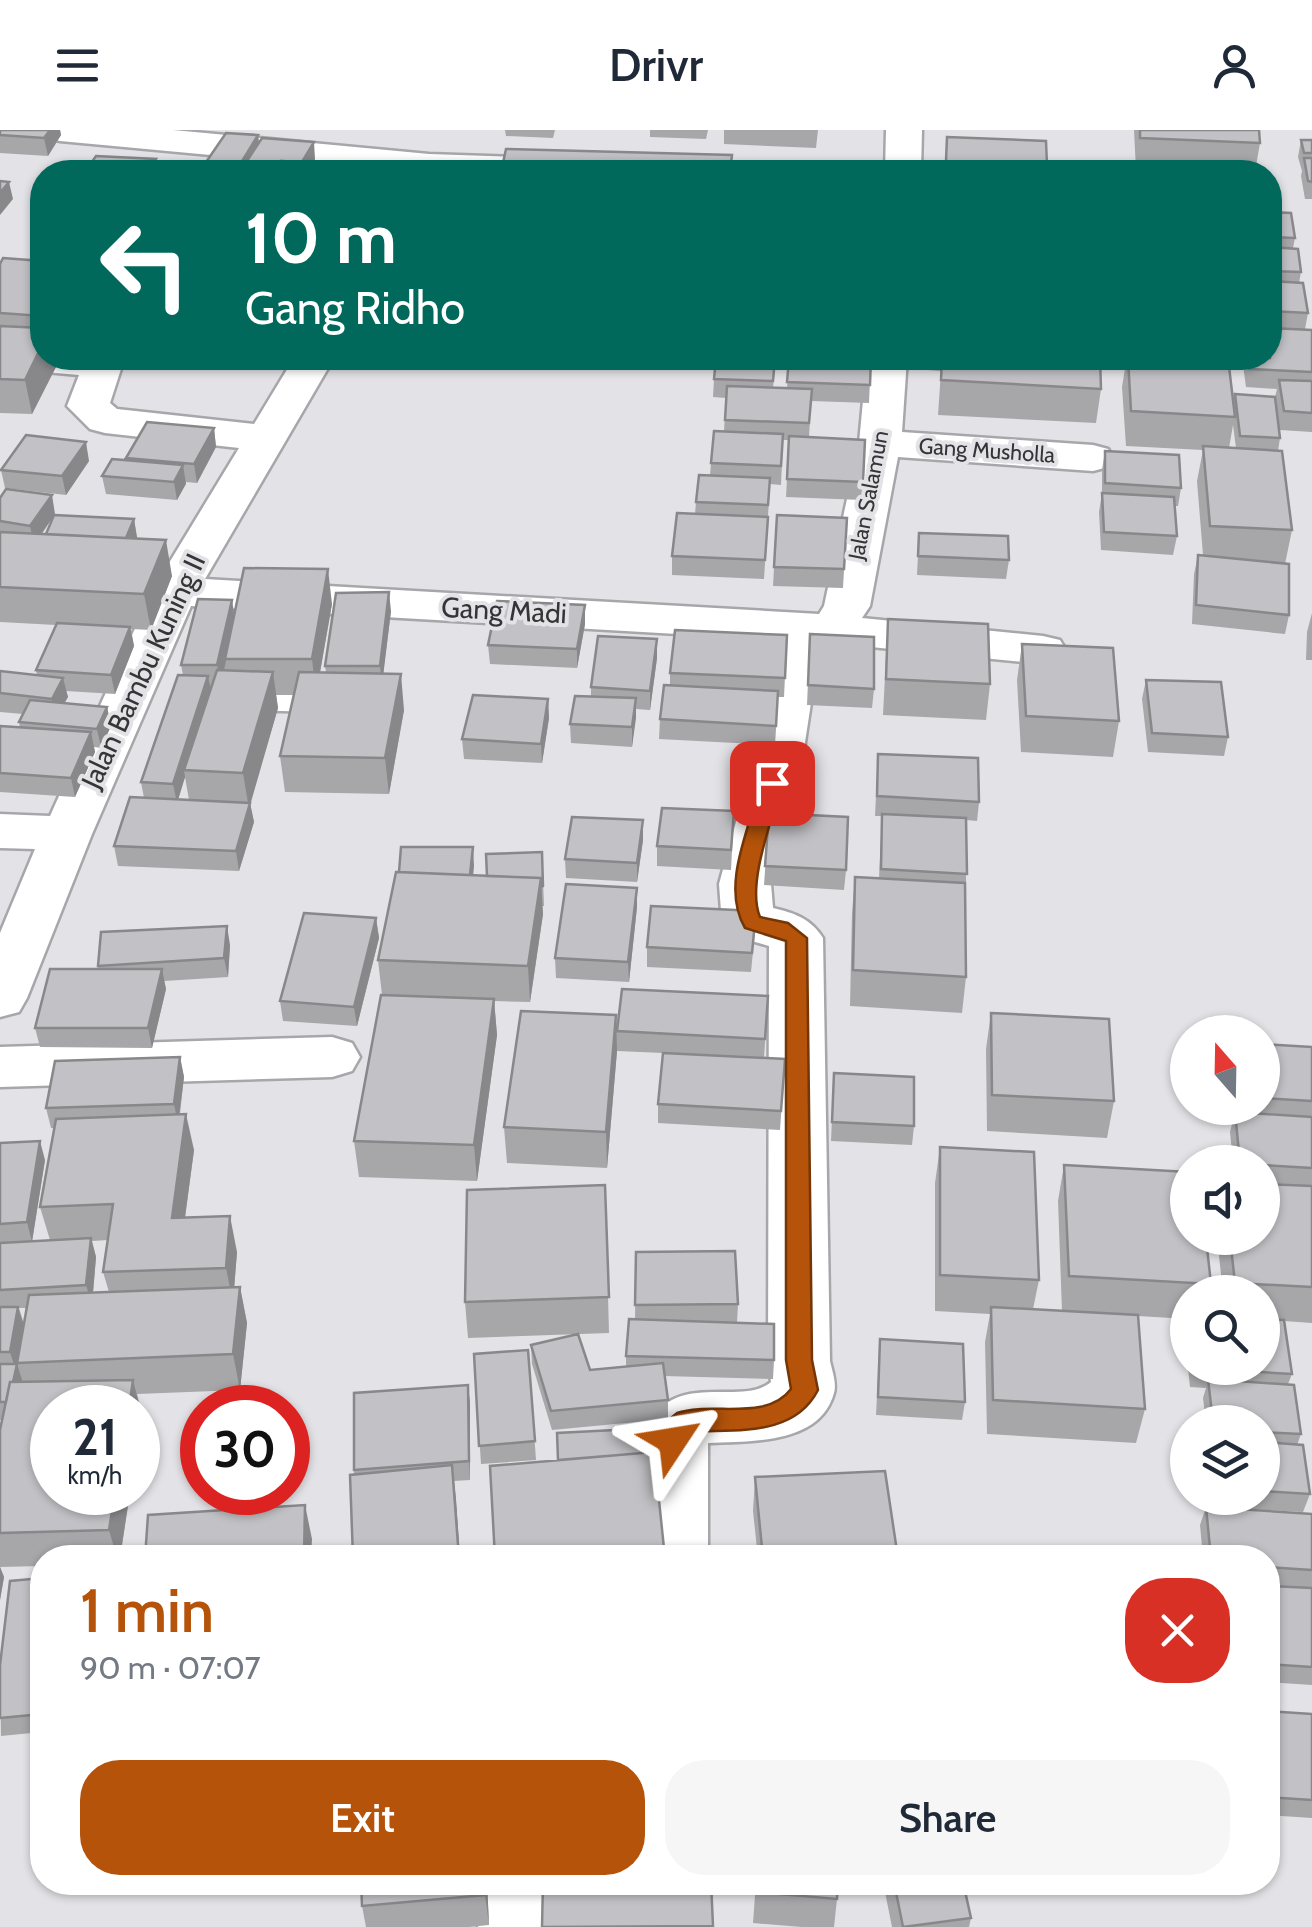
<!DOCTYPE html>
<html lang="en">
<head>
<meta charset="utf-8">
<style>
	:root { --surface:#fff; --page:#f6f6f7; --text:#1f2937; --muted:#747a83; --accent:#b45309 }
	body { margin:0; font-family:Cabin,sans-serif; background:var(--page); color:var(--text); height:100vh; display:flex; flex-direction:column; font-size:38px; white-space:nowrap }
	* { box-sizing:border-box; margin:0 }
	p { font-size:32px; color:var(--muted) }
	.icon { flex:none; width:55px; height:55px; fill:none; stroke:currentColor; stroke-width:2; stroke-linecap:round; stroke-linejoin:round }
	.map { position:relative; flex:1; overflow:hidden }
	.side { position:absolute; left:30px; top:1415px; width:1250px; height:350px; display:flex; flex-direction:column; background:var(--surface); border-radius:40px; box-shadow:0 2px 8px #0004 }
	.side>* { flex:none }
	.hud { position:absolute; left:30px; top:30px; width:1252px; height:210px; border-radius:40px; box-shadow:0 2px 8px #0004; background:#00695c; color:#fff; overflow:hidden }
	.needle { width:65px; rotate:340deg }
	.tools { position:absolute; left:1170px; top:885px; display:grid; gap:20px }
	.tools a { display:grid; place-items:center; width:110px; height:110px; border-radius:50%; background:var(--surface); box-shadow:0 2px 8px #0004; font-size:50px }
	.speed { position:absolute; left:30px; top:1255px; display:flex; gap:20px; font-size:50px; font-weight:700; text-align:center }
	.speed>* { display:grid; place-content:center; width:130px; height:130px; border-radius:50%; background:var(--surface); box-shadow:0 2px 8px #0004; line-height:1 }
	.speed small { font-size:25px; font-weight:400 }
	.speed .limit { border:15px solid #d22; background:#fff; color:#111 }
	.pin { position:absolute; display:grid; place-items:center; width:85px; height:85px; color:#fff; margin:-42px; border-radius:20px; box-shadow:0 5px 15px #0006 }
	.me { position:absolute; width:110px; margin:-55px; rotate:57deg; stroke-linejoin:round; filter:drop-shadow(0 0 8px #0008) }
	.turn { display:flex; align-items:center; gap:35px; height:210px; padding:0 50px; font-size:45px }
	.turn .icon { width:130px; height:130px; stroke-width:2.5 }
	.turn b { display:block; font-size:70px; line-height:85px }
	.round { display:grid; place-items:center; flex:none; width:105px; height:105px; border-radius:40px; background:var(--page) }
	.summary { display:flex; align-items:center; justify-content:space-between; height:170px; padding:0 50px }
	h1 { font-size:60px; font-weight:600; line-height:75px; color:var(--accent) }
	.primary-button { display:flex; gap:20px; margin-top:auto; padding:20px 50px }
	.primary-button a { flex:1; height:115px; border-radius:40px; background:var(--accent); color:#fff; font-size:40px; font-weight:600; line-height:115px; text-align:center }
	.primary-button a+a { background:var(--page); color:var(--text) }
	header { display:flex; justify-content:space-between; align-items:center; height:130px; padding:0 50px; background:var(--surface); font-size:45px; font-weight:600 }
	.map>svg:first-child { display:block }
</style>
</head>
<body>
<header><svg class="icon" aria-label="menu" viewBox="0 0 24 24"><path d="M4 6h16M4 12h16M4 18h16"/></svg>Drivr<svg class="icon" aria-label="person" viewBox="0 0 24 24"><circle cx="12" cy="8" r="4"/><path d="M4 21q1-7 8-7t8 7"/></svg></header>
<div class="map">
<svg width="1312" height="1797" viewBox="0 0 1312 1797">
	<rect width="100%" height="100%" fill="#e3e3e7"/>
	<g fill="none" stroke-linecap="round" stroke-linejoin="round">
		<g stroke="#a7a7ab" stroke-width="5">
			<path id="minor" d="M42,0H173L429,24L628,31L641,34L646,42H394L60,11L47,8Z
				M886,0H922L921,42H885Z
				M0,214L42,217V228H111L121,239L110,273L117,279L254,294L294,228H334L205,449L819,484L824,476L859,313L867,228H907L902,302L1093,315L1108,319L1114,328L1108,337L1093,341L898,327L870,476L862,488L1043,506L1060,510L1066,520L1060,530L1043,534L840,514L818,527L804,619L771,754L773,778C795,783 811,789 823,808L830,1231C832,1240 837,1254 834,1263C820,1315 749,1311 708,1313V1428H642L644,1300C675,1237 740,1278 771,1252L768,1231L769,816L734,806L721,781L719,754L756,619L772,525L782,510L191,476L92,704L27,868L19,882L0,887V803L35,719L0,718V684L50,686L152,461L239,318L105,303L90,299L67,276L79,245L0,238Z
				M204,549L356,553L373,557L380,568L373,579L356,583L204,579L187,575L180,564L187,553Z
				M332,907L352,913L360,927L352,941L332,947L0,957V917Z
				M477,1752H551L552,1797H478Z"/>
		</g>
		<use href="#minor" fill="#fff" fill-rule="evenodd"/>
	</g>
	<path fill="#a7a7aa" fill-rule="evenodd" d="M0,0H60L61,5L48,26L0,23Z
		M505,0H555L553,8L506,6Z
		M650,0H708L706,9L650,7Z
		M724,0H818L816,18L724,14Z
		M1134,0H1259L1260,13L1255,42H1175L1136,40Z
		M258,5L259,12L315,29L313,33L366,38V42H203L202,38Z
		M947,7L1047,35L1046,42H944Z
		M1301,10H1312V69H1305L1301,46L1302,41L1298,27Z
		M1270,82L1295,108L1293,118L1301,142L1299,153L1308,183L1305,199L1312,200V302L1280,300V308L1278,321L1292,400L1285,434L1289,485L1285,504L1192,494L1194,444L1198,425H1203L1197,351L1203,320L1126,316L1122,257L1126,232L1100,230L1101,259L1096,293L938,285L941,241L927,240L928,228H1218L1233,274L1235,264L1275,267L1277,259L1246,257L1242,228H1270ZM1233,295L1236,318H1229Z
		M42,131V228H57L58,233L32,284L0,283V134Z
		M405,228H632L630,236Z
		M776,228L773,258H787L789,228H871L869,273L811,271L809,307L865,310L862,370L786,367L789,310H783L781,355L770,354L764,449L672,445V426L695,384L696,372L710,346L711,333L724,301L726,268L713,267L714,249Z
		M214,298L216,317L197,353L186,352L177,370L106,364L102,346L127,331L126,328Z
		M1105,321L1181,358L1178,376H1175L1177,406L1173,425L1101,420L1099,382L1102,363V340Z
		M89,331L66,365L5,358L1,340Z
		M0,368L55,384L54,385L134,389L137,409L172,446L151,500L131,499L134,516L115,564L66,561L68,567L64,573L107,577L111,596L101,618L94,617L95,622L75,667L0,662V596L20,598L19,592L23,584L0,582V541L37,545L36,540L56,495L0,492ZM53,387L46,404H42Z
		M777,385L847,388L843,458L773,456Z
		M919,403L1009,430L1006,449L917,445Z
		M332,474L320,542H326L325,536L391,481L383,544L404,580L389,664L285,662L280,626L294,565H276L278,578L250,673L254,692L239,741L118,736L114,716L144,668L141,652L183,545L181,535ZM185,647L189,670H178Z
		M1312,483V530H1306L1307,502Z
		M888,489L990,554L986,590L883,585Z
		M585,494L577,538L490,534L488,515Z
		M810,504L874,559L872,578L807,575Z
		M787,505L784,567H778L775,615L659,609L660,589L670,555V543Z
		M1022,514L1119,591L1113,627L1021,622L1017,550Z
		M657,528L650,580L636,579L632,617L571,613L570,594L591,566V557Z
		M1146,550L1228,607L1224,626L1148,622L1142,569Z
		M548,569L549,588L542,633L464,629L462,609Z
		M878,624L979,672L977,691L966,690V847L962,883L850,876L852,783L855,747L879,748L882,686H875Z
		M734,681L731,740L657,736V716Z
		M769,683L846,740L844,760L764,755Z
		M643,710L637,752L566,748L565,729Z
		M473,717V745L487,746L542,722L544,776H542L543,784L530,872L494,871L497,905L477,1051L359,1047L354,1011L382,865L378,830Z
		M637,777L629,852L556,848L555,828Z
		M376,788L379,808L357,896L283,891L280,871Z
		M755,801L751,842L647,837V817Z
		M230,815L228,847L164,851L166,859L152,918L40,917L35,898L98,839V836Z
		M768,866L764,928L785,929L780,1000L658,993V974L663,923L617,921L607,1038L507,1033L504,997L617,901Z
		M991,883L1114,971L1107,1008L987,1001L986,919Z
		M1262,914L1312,917V1193L1284,1191L1292,1244L1288,1254L1301,1304L1297,1315L1310,1364L1303,1382L1211,1377L1210,1368H1262V1292H1206L1203,1268L1206,1258L1190,1257L1188,1238H1262V1162H1223L1217,1108H1262V1032H1233L1230,1002L1234,986H1229L1228,978H1262Z
		M180,927L184,947L180,984L194,1020L185,1088L237,1122L234,1158L240,1157L247,1193L240,1260L137,1264L142,1285L120,1428H42V1436L0,1437L4,1447L0,1470V1300L2,1290H0V1013L45,1030L32,1111L50,1110L40,1077L54,998H51L46,978ZM108,1110L103,1142L109,1162L93,1163L96,1127L92,1111ZM19,1178H26L24,1194Z
		M834,943L914,996L912,1015L831,1011Z
		M940,1017L1039,1150L1033,1179L1062,1181L1058,1071L1064,1035L1211,1154L1209,1162H1188V1189L1138,1186L1145,1279L1136,1313L987,1304L985,1212L990,1184L935,1181V1053Z
		M605,1055L609,1203L468,1208L465,1172Z
		M636,1122L738,1174L737,1193L774,1230L773,1249L664,1246L668,1270V1289L552,1300L532,1234L531,1215L590,1240L626,1237V1226L635,1190Z
		M1188,1190V1235L1184,1203Z
		M880,1209L965,1272L962,1290L876,1285Z
		M528,1220L536,1330L481,1334L474,1224Z
		M468,1255L470,1274V1350L454,1351L460,1428H353L354,1340Z
		M755,1347L898,1428H758L753,1381Z
		M1206,1377L1312,1384V1555L1268,1552V1428H1203L1200,1395Z
		M42,1448V1602L1,1606L0,1535Z
		M1268,1581L1312,1584V1688L1268,1685Z
		M361,1752H487L489,1795L469,1797H366L362,1776Z
		M756,1752L837,1769L834,1797H802L753,1793Z
		M883,1752H963L971,1788L969,1797H892Z"/>
	<path fill="#88888b" d="M50,0H60L61,5L48,26L44,8Z
		M258,5L260,23L241,40L242,42H236Z
		M314,12L315,29L308,42H296Z
		M156,29L158,42H148Z
		M9,52L13,69L0,85V63Z
		M42,215V228H57L58,233L32,284L25,250Z
		M214,298L216,317L197,353L194,334Z
		M86,312L89,331L66,365L62,346Z
		M183,335L186,354L177,370L174,352Z
		M52,365L55,384L34,414L30,396Z
		M134,389L137,407L125,439L121,420Z
		M166,410L172,446L151,500L144,464Z
		M328,439L332,474L316,565L312,529Z
		M389,462L391,481L382,555L380,536Z
		M232,470L235,489L221,554L217,535Z
		M585,475V494L577,538V519Z
		M130,497L134,516L115,564L111,545Z
		M657,509V528L650,580V561Z
		M273,542L278,578L249,679L243,643Z
		M401,544L404,580L389,664L385,628Z
		M208,546L212,565L184,640L185,647L177,673L173,654Z
		M63,548L68,567L56,588L52,569Z
		M636,568V588L632,617V597Z
		M548,569L549,588L542,633L541,614Z
		M107,577L111,596L101,618L97,599Z
		M91,602L95,622L75,667L71,648Z
		M250,673L254,692L239,741L236,721Z
		M643,690V710L637,752V733Z
		M473,717L474,736L471,769L469,750Z
		M541,748L543,784L530,872L528,836Z
		M637,758V777L629,852L628,832Z
		M376,788L379,808L357,896L354,877Z
		M227,796L230,815L228,847L224,828Z
		M162,839L166,859L152,918L148,898Z
		M494,869L497,905L477,1051L474,1015Z
		M616,885L617,921L607,1038L606,1002Z
		M180,927L184,947L178,994L174,974Z
		M186,984L194,1020L180,1124L172,1088Z
		M40,1011L45,1030L32,1112L27,1092Z
		M230,1086L237,1122L233,1173L226,1138Z
		M91,1108L96,1127L92,1174L86,1155Z
		M240,1157L247,1193L240,1260L233,1224Z
		M18,1177L24,1196L16,1239L17,1234L23,1253L8,1272L16,1241L10,1222Z
		M133,1250L142,1285L138,1316V1278H129Z
		M468,1255L470,1274V1350L469,1331Z
		M452,1335L456,1369L460,1428H459Z
		M115,1362H130L120,1428H117L109,1400Z
		M305,1375L312,1409L311,1428H304Z
		M0,1437L4,1447L0,1470Z
		M485,1752H487L489,1795L485,1765Z"/>
	<path fill="#c2c2c6" stroke="#88888b" stroke-width="2.5" d="M0,0H50L44,8L0,5Z
		M1140,0H1259L1260,13L1140,8Z
		M226,3L258,5L236,41L202,38Z
		M947,7L1046,11L1047,35L946,31Z
		M262,8L314,12L302,32L281,31L274,42L241,40Z
		M1301,10H1312V23H1304Z
		M506,19L732,25L730,42H501Z
		M96,26L156,29L148,42H85Z
		M1304,28H1312V52L1308,51Z
		M281,31L366,38L363,42H274Z
		M1177,34L1231,36V42H1177Z
		M740,40L788,42H739Z
		M1116,40L1159,42H1116Z
		M0,51L9,52L0,63Z
		M1270,82L1291,83L1295,108L1270,107Z
		M1270,117L1298,119L1301,142L1270,141Z
		M3,128L42,131V186L0,183V134Z
		M1270,151L1303,153L1308,183L1270,181Z
		M0,196L42,198V215L25,250L0,249Z
		M1270,198L1312,200V242L1249,239L1248,228H1270Z
		M716,228H775L773,251L714,249Z
		M789,228H871L870,255L787,252Z
		M942,228H1100L1101,259L941,250Z
		M1128,228H1228L1235,287L1131,281Z
		M1279,250L1312,251V283L1284,281Z
		M727,256L812,259L809,293L725,290Z
		M1235,264L1275,267L1280,308L1240,306Z
		M147,292L214,298L194,334L126,328Z
		M714,301L783,304L781,336L711,333Z
		M26,305L86,312L62,346L1,340Z
		M789,306L865,310L863,352L787,349Z
		M1203,316L1282,321L1292,400L1210,396Z
		M1105,321L1179,325L1181,358L1105,353Z
		M112,329L183,335L174,352L102,346Z
		M699,345L770,348L768,375L696,372Z
		M6,359L52,365L30,396L0,391V368Z
		M1102,363L1174,367L1177,406L1104,402Z
		M677,383L768,387L765,430L672,426Z
		M54,385L134,389L126,408L46,404Z
		M777,385L847,388L844,439L774,437Z
		M0,402L166,410L144,464L0,457Z
		M919,403L1008,406L1009,430L918,426Z
		M1198,425L1289,434V485L1196,475Z
		M244,438L328,439L312,529H225Z
		M389,462L380,536H325L336,463Z
		M198,469L232,470L217,535H181Z
		M497,471L585,475L577,519L488,515Z
		M888,489L988,494L990,554L886,549Z
		M57,493L130,497L111,545L36,540Z
		M675,500L787,505L785,548L670,543Z
		M810,504L874,507V559L808,555Z
		M598,506L657,509L650,561L591,557Z
		M1022,514L1113,518L1119,591L1026,586Z
		M217,540L273,542L243,643L184,640Z
		M0,541L63,548L52,569L0,563Z
		M299,542L401,544L385,628L280,626Z
		M178,545L208,546L173,654L141,652Z
		M1146,550L1221,552L1228,607L1152,603Z
		M664,555L778,561L776,596L660,589Z
		M473,565L548,569L541,614L462,609Z
		M575,566L636,568L632,597L570,594Z
		M30,570L107,577L97,599L19,592Z
		M0,596L91,602L71,648L0,643Z
		M878,624L978,628L979,672L877,666Z
		M130,667L250,673L236,721L114,716Z
		M662,678L734,681L731,720L657,716Z
		M769,683L848,687L846,740L765,736Z
		M882,684L966,688L967,744L881,739Z
		M572,687L643,690L637,733L565,729Z
		M401,717H473L470,745L399,742Z
		M542,722L543,756L541,757V748L487,746L486,724Z
		M396,742L541,748L528,836L378,830Z
		M855,747L965,753L966,847L853,840Z
		M566,754L637,758L628,832L555,828Z
		M651,776L756,781L752,823L647,817Z
		M304,783L376,788L354,877L280,871Z
		M227,796L224,828L98,836L101,802Z
		M50,839H162L148,898H35Z
		M622,859L768,866L765,909L617,901Z
		M381,865L494,869L474,1015L354,1011Z
		M521,881L616,885L606,1002L504,997Z
		M991,883L1109,889L1114,971L992,965Z
		M1262,914L1312,917V971L1262,968Z
		M663,923L785,929L781,981L658,974Z
		M180,927L174,974L46,978L55,931Z
		M834,943L914,947V996L832,992Z
		M1235,982L1312,987V1038L1262,1035V1032H1240Z
		M186,984L172,1088L230,1086L226,1138L103,1142L113,1074L40,1077L56,989Z
		M40,1011L27,1092L0,1094V1013Z
		M940,1017L1034,1022L1039,1150L940,1145Z
		M1064,1035L1188,1042V1108H1206L1211,1154L1069,1146Z
		M1262,1054L1312,1056V1157L1235,1153L1230,1108H1262Z
		M605,1055L609,1167L465,1172L467,1060Z
		M91,1108L86,1155L0,1160V1113Z
		M735,1121L738,1174L635,1175L636,1122Z
		M240,1157L233,1224L17,1233L29,1165Z
		M0,1177H18L10,1222H0Z
		M991,1177L1138,1185L1145,1279L993,1270Z
		M629,1189L774,1194V1230L626,1226Z
		M1262,1189L1284,1190L1292,1244L1195,1238H1262Z
		M578,1204L590,1240L663,1233L668,1270L551,1281L531,1215Z
		M880,1209L963,1214L965,1272L878,1267Z
		M528,1220L535,1311L479,1316L474,1224Z
		M0,1234H17L13,1252H10L6,1272H0Z
		M1208,1249L1294,1255L1301,1304L1262,1302V1292H1213Z
		M133,1250L129,1278H52V1362H115L109,1400L0,1403V1300L10,1252Z
		M468,1255L469,1331L354,1340V1263Z
		M654,1298L657,1332H655L654,1322L558,1330L557,1303Z
		M1262,1312L1303,1315L1310,1364L1262,1361Z
		M654,1322L665,1428H495L490,1336Z
		M452,1335L459,1428H353L350,1345Z
		M885,1341L898,1428H763L755,1347Z
		M305,1375L304,1428H145L148,1385Z
		M1206,1377L1312,1384V1440L1268,1437V1428H1211Z
		M42,1448V1584L0,1588V1535L10,1451Z
		M1268,1456L1312,1458V1537L1268,1534Z
		M1268,1581L1312,1584V1670L1268,1667Z
		M361,1752H485V1765L362,1776Z
		M543,1752H711L713,1796L542,1797Z
		M756,1752H838L837,1769L755,1762Z
		M894,1752H963L971,1788L903,1797Z"/>
	<path fill="#b45309" stroke="#753606" stroke-width="2.5" d="M772,646L782,653C773,688 746,754 760,787L788,793L807,808L812,1230L818,1260C794,1307 737,1299 692,1302L682,1319L673,1322L663,1319L660,1311L666,1292L677,1283C712,1271 766,1292 791,1259L786,1230V811L745,798C720,756 750,697 761,653Z"/>
	<g text-anchor="middle" stroke-width="8" stroke-linejoin="round" paint-order="stroke">
		<g font-size="22" fill="#353537" stroke="#e3e3e7">
			<text transform="translate(987 320) rotate(4)" y="8">Gang Musholla</text>
			<text transform="translate(868 365) rotate(-79)" y="8">Jalan Salamun</text>
		</g>
		<g font-size="28" fill="#353537" stroke="#e3e3e7">
			<text transform="translate(504 480) rotate(3)" y="10">Gang Madi</text>
			<text transform="translate(143 541) rotate(-65)" y="10">Jalan Bambu Kuning II</text>
		</g>
	</g>
</svg>
<div class="tools">
<a><svg class="needle" viewBox="-14 -14 28 28"><path d="M0-13l5 13h-10z" fill="#e53935"/><path d="M0 13l5-13h-10z" fill="#747a83"/></svg></a>
<a><svg class="icon" aria-label="sound" viewBox="0 0 24 24"><path d="M4 9h4l5-4v14l-5-4H4zM17 9q2 3 0 6"/></svg></a>
<a><svg class="icon" aria-label="search" viewBox="0 0 24 24"><circle cx="10" cy="10" r="6"/><path d="M15 15l6 6"/></svg></a>
<a><svg class="icon" aria-label="layers" viewBox="0 0 24 24"><path d="M12 4l9 5-9 5-9-5zM3 14l9 5 9-5"/></svg></a>
</div>
<div class="speed"><div>21<small>km/h</small></div><div class="limit">30</div></div>
<div class="pin" style="left:772px;top:653px;background:#d93025"><svg class="icon" aria-label="arrive" viewBox="0 0 24 24"><path d="M6 21V4h12l-3 4 3 4H6"/></svg></div>
<svg class="me" style="left:673px;top:1311px" viewBox="-20 -20 40 40"><path d="M0-17L14 15 0 8-14 15z" fill="#b45309" stroke="#fff" stroke-width="4"/></svg>
<div class="hud">
<div class="turn"><svg class="icon" aria-label="left" viewBox="0 0 24 24"><path d="M17 20v-9H6M10 6l-5 5 5 5"/></svg><div><b>10 m</b>Gang Ridho</div></div>
</div>
<section class="side">
<div class="summary"><div><h1>1 min</h1><p>90 m · 07:07</p></div><a class="round" style="background:#d93025;color:#fff"><svg class="icon" aria-label="close" viewBox="0 0 24 24"><path d="M6 6l12 12M18 6L6 18"/></svg></a></div>
<div class="primary-button"><a>Exit</a><a>Share</a></div>
</section>
</div>
</body>
</html>
